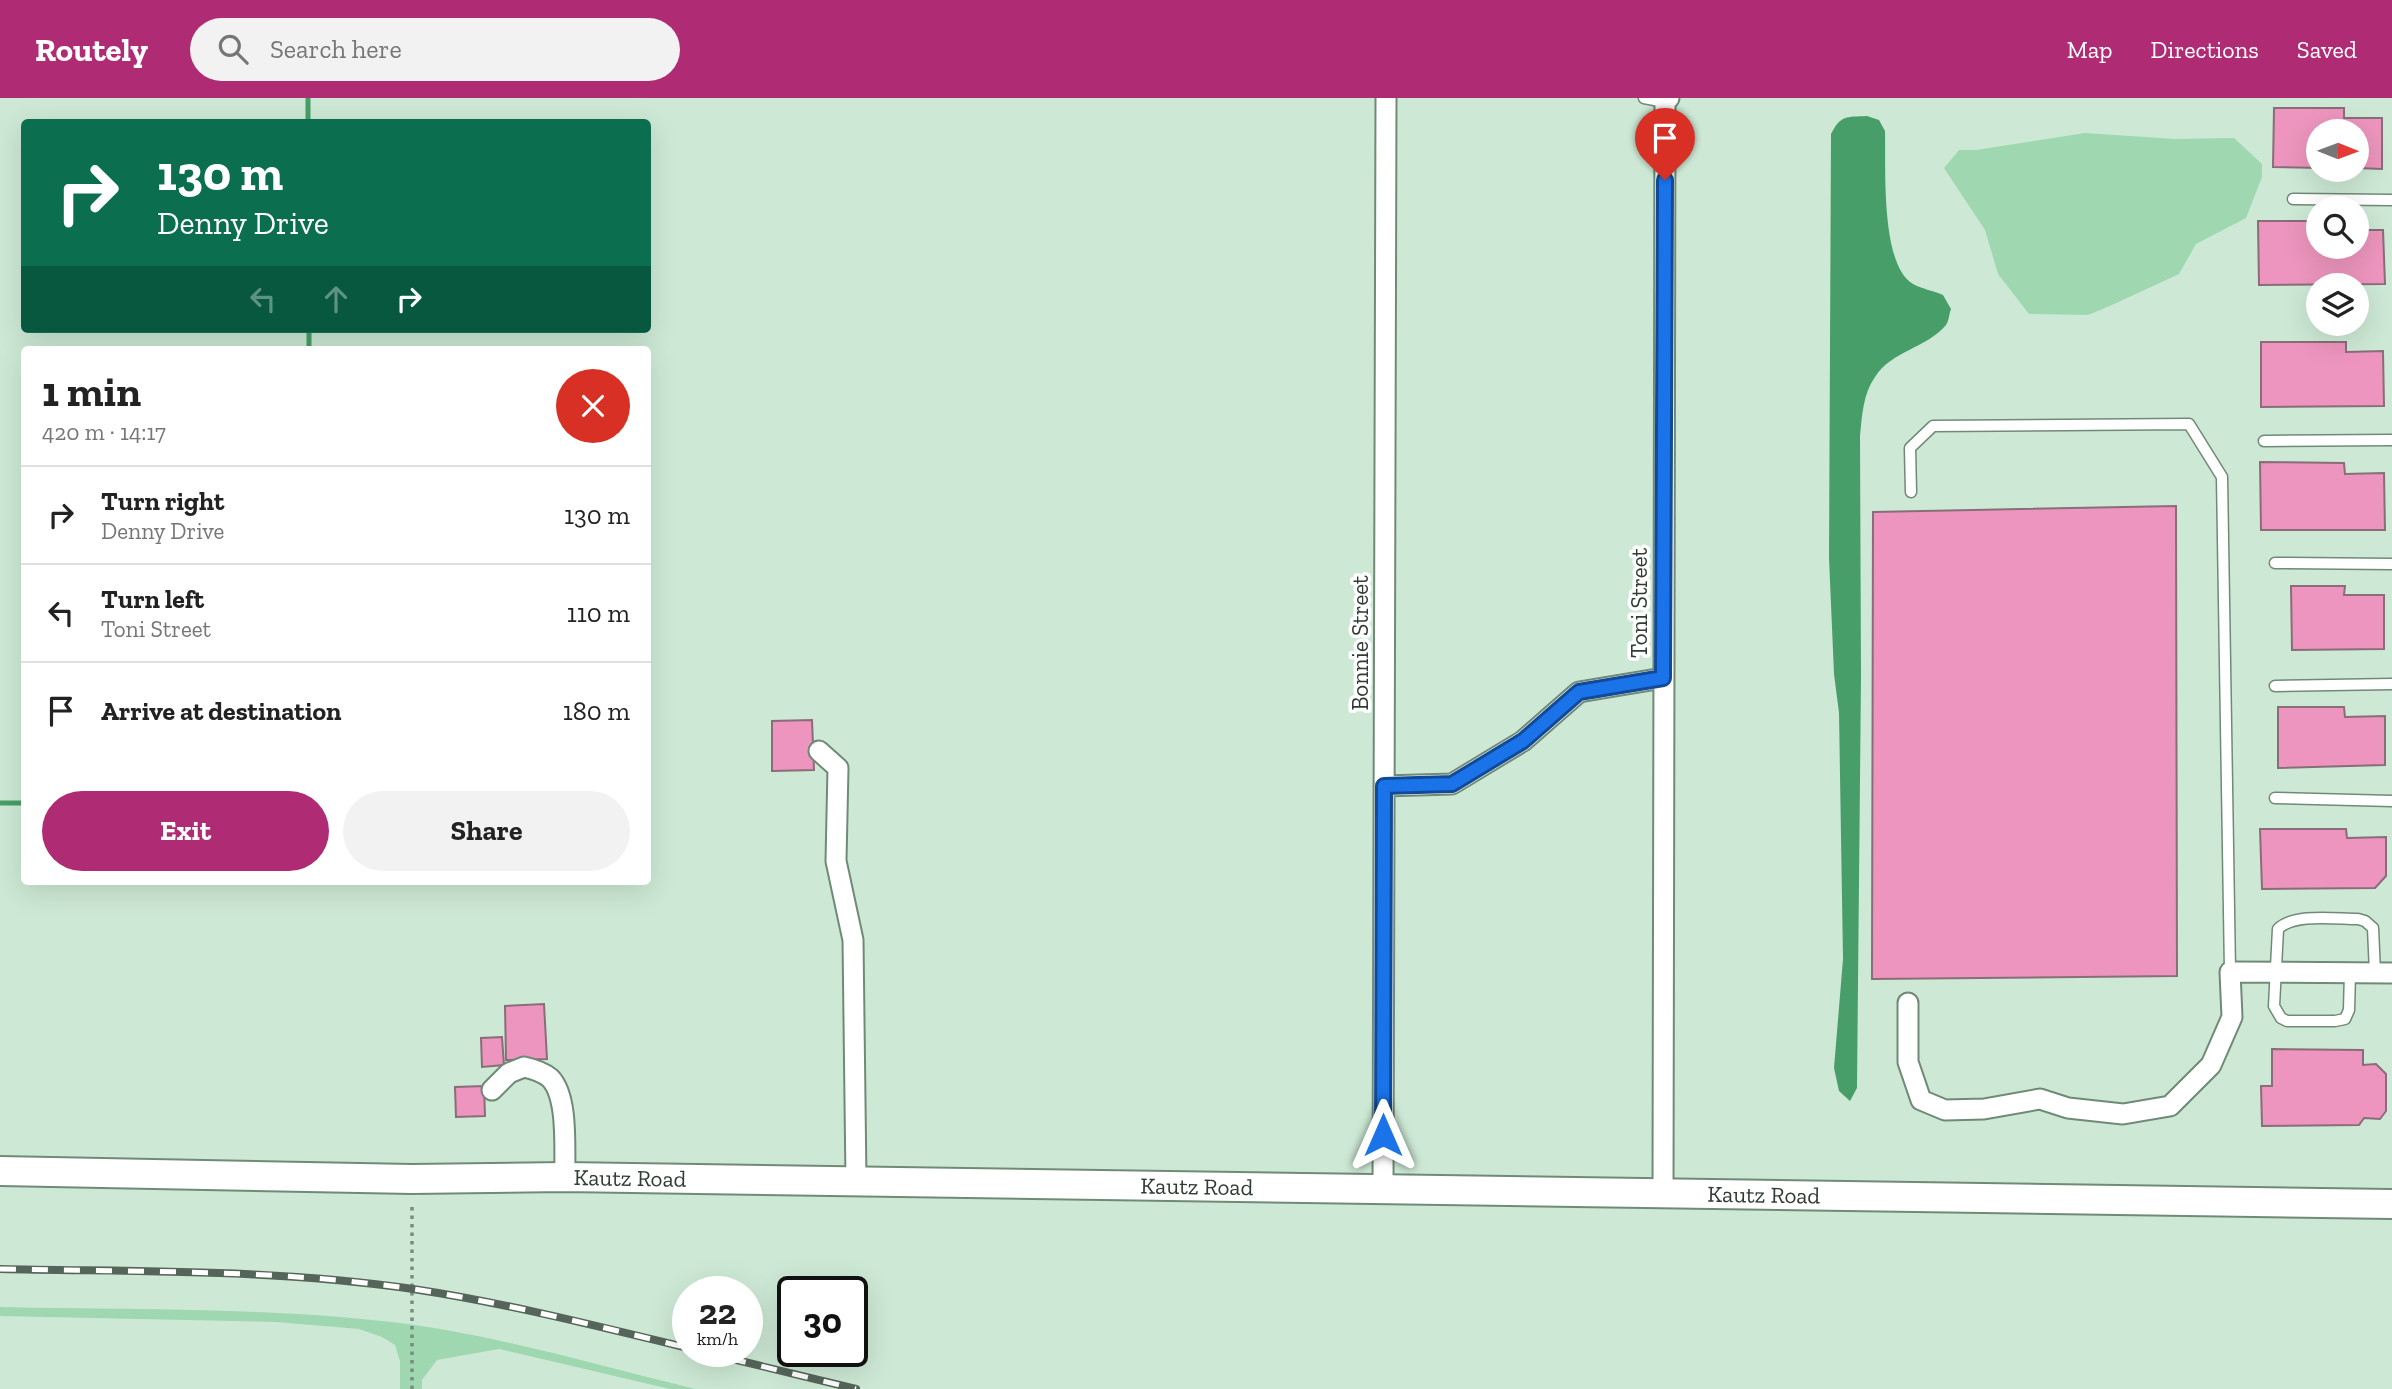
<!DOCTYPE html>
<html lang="en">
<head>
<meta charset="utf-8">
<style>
	:root { --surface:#fff; --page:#f2f2f2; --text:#222; --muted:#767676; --line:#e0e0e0; --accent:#af2c75 }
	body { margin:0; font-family:"Zilla Slab",serif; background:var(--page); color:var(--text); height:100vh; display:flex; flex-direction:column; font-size:26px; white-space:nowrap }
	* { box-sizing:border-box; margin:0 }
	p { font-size:23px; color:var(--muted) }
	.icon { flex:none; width:38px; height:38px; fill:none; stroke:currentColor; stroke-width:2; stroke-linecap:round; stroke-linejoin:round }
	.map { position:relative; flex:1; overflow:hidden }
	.details { position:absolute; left:21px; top:248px; width:630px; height:539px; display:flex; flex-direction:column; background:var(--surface); border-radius:7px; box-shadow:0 7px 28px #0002 }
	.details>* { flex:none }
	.banner { position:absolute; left:21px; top:21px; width:630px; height:214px; border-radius:7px; box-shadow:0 7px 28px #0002; background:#0b6e4f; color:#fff; overflow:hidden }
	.needle { width:46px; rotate:91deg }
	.buttons { position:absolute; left:2306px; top:21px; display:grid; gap:14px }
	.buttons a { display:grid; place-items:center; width:63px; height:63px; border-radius:50%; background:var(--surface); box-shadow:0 7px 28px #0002; font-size:35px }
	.speed { position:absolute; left:672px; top:1178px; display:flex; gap:14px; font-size:35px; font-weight:700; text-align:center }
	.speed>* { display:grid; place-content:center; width:91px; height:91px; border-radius:50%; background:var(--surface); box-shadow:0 7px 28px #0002; line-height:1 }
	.speed small { font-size:18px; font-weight:400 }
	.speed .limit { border:4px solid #111; border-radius:10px; background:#fff; color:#111 }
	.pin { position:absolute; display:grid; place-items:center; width:60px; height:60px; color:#fff; margin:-72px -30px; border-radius:50% 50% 50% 0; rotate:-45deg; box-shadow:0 0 7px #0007 }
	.pin .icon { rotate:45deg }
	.me { position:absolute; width:77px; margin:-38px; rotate:0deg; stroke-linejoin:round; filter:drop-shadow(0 0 5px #0008) }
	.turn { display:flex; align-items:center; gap:24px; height:147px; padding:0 21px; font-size:32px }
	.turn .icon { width:91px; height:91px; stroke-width:2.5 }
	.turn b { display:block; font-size:49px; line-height:60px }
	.lanes { display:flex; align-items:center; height:66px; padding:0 21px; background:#0003; justify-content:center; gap:35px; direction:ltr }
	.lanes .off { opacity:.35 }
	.round { display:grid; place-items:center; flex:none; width:74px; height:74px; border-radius:37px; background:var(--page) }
	.headline { display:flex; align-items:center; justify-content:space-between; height:119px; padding:0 21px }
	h1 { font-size:42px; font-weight:700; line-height:52px }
	.button { display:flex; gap:14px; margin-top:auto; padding:14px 21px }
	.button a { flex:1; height:80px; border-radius:42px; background:var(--accent); color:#fff; font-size:28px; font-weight:700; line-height:80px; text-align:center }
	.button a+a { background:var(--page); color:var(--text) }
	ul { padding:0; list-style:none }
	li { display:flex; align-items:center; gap:21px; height:98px; padding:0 21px; border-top:2px solid var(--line) }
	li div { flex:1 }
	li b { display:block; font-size:26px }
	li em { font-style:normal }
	header { display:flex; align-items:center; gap:42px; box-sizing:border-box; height:98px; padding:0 35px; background:var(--accent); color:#fff }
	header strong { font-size:33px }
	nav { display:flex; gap:38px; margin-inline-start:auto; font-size:24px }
	.search { width:490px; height:63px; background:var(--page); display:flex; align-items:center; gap:18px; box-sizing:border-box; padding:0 24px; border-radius:38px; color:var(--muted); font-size:26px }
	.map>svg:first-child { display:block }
</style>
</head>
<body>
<header>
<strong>Routely</strong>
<div class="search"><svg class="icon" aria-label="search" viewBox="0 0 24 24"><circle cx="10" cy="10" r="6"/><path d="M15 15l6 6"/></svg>Search here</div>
<nav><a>Map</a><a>Directions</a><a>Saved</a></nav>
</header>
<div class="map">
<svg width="2392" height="1291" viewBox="0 0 2392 1291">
	<rect width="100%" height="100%" fill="#cde9d5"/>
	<path fill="#9fd7b0" d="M2085,35L2175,41L2234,40L2262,66V79L2246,120L2196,146L2179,176L2112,207L2088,217L2029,216L1998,176L1985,132L1944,70L1959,52H1976Z
		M0,1209C130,1212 262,1209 391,1224C495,1236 595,1267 696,1291H670L499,1251L437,1262L422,1282V1291H400V1263L395,1247L382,1239L359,1231L276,1224L0,1218Z"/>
	<path fill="#489e68" d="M1867,18L1879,22L1885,33C1886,68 1880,167 1913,186C1922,191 1934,193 1943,197L1951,211C1949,216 1949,223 1946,227C1927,250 1891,253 1875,279C1863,296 1862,318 1860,338L1861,578L1857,990L1850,1003L1839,993L1834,970L1843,861L1839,615L1834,576L1829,460L1831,36C1841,17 1846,19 1867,18Z"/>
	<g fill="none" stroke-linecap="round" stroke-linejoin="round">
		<path stroke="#489e68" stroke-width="5" d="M308,0V24
			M309,231V252
			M0,705H24"/>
	</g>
	<path fill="#ed95be" stroke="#896d79" stroke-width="2" d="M2274,10H2344V20H2382V71L2357,70V33H2319V70L2273,69Z
		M2258,123H2319V149H2357V132H2383L2385,186L2259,187Z
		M2261,244H2346V254L2383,253L2384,308L2261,309Z
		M2260,364L2344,365L2345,376L2384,375L2385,432H2261Z
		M2176,408L2177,878L1872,881L1873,414Z
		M2291,488H2345L2344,497H2384V551L2292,552Z
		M2278,609H2344L2345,619L2385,618V667L2278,670Z
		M812,622L814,672L772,673V623Z
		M2260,731H2346L2347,740L2386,739V778L2375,790L2262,791Z
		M544,906L547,961L506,962L505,908Z
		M502,939L504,967L482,969L481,940Z
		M2272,951L2363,952V967L2376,966L2386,976V1013L2380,1021L2364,1020L2359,1027L2262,1028L2261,988H2272Z
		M484,988L485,1018L456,1019L455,989Z"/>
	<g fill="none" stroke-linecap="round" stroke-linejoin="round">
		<g stroke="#708a77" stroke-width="13">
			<path id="lane" d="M1644,0L1665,4
				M2293,101L2392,102
				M2264,343L2392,342
				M1911,394L1910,350L1933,328L2189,326L2222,379L2230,874
				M2275,465L2392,466
				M2275,588L2392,586
				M2275,700L2392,703
				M2350,875L2349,912L2345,921L2335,923H2287L2281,920L2274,908L2278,831C2294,815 2335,821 2358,821L2365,823L2373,830L2375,875"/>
		</g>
		<g stroke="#708a77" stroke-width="23">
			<path id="street" d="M819,653L838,670L836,763L853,842L856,1083
				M1384,688L1452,686L1523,643L1579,594L1663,580
				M1908,905V964L1921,1002L1945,1012L1984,1011L2040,1001L2068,1010L2123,1016L2170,1008L2211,967L2232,919L2230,874L2392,875
				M492,992L509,975L524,969C533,971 543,974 550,980C569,999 564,1053 565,1079
				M1383,1091L1386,0
				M1663,1095L1665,4L1669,0"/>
		</g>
		<g stroke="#708a77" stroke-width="32">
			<g id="secondary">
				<path id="s1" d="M0,1073L412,1081L565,1079L2392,1106"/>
			</g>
		</g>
		<path stroke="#798c7e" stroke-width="3.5" stroke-dasharray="3.5 5" stroke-linecap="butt" d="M412,1291V1104"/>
		<use href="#lane" stroke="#fff" stroke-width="10"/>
		<use href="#street" stroke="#fff" stroke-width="19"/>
		<use href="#secondary" stroke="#fff" stroke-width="28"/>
		<g stroke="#56655a" stroke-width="8">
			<path id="rail" d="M0,1171C137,1174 277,1171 413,1191C506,1205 597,1228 688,1250
				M699,1253L856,1291"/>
		</g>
		<use href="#rail" stroke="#fff" stroke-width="5" stroke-dasharray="16" stroke-linecap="butt"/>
	</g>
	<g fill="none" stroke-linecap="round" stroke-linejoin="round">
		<g stroke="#114b97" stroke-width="18">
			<path id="route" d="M1383,1037L1384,688L1452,686L1523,643L1579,594L1663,580L1665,82"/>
		</g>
		<use href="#route" stroke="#1a73e8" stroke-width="12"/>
	</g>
	<g text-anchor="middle" stroke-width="7" stroke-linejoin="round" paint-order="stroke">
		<g font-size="23" fill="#303b33" stroke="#fff">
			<text transform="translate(1639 505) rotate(-90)" y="8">Toni Street</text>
			<text transform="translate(1360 545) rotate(-90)" y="8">Bonnie Street</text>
			<text dy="8" stroke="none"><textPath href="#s1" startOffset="630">Kautz Road</textPath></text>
			<text dy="8" stroke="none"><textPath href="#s1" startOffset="1197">Kautz Road</textPath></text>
			<text dy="8" stroke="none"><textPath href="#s1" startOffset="1764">Kautz Road</textPath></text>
		</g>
	</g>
</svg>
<div class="buttons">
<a><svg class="needle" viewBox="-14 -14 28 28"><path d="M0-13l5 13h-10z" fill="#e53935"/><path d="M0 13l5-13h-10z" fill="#767676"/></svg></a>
<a><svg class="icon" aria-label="search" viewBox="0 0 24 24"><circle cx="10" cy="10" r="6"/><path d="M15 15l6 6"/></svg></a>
<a><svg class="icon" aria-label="layers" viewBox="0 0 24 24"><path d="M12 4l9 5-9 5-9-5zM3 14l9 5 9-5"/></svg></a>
</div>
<div class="speed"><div>22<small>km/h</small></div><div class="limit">30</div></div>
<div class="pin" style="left:1665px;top:82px;background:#d93025"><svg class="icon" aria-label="arrive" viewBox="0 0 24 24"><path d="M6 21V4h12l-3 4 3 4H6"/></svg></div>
<svg class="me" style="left:1383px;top:1037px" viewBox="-20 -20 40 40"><path d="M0-17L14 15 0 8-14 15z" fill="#1a73e8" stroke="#fff" stroke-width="4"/></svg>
<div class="banner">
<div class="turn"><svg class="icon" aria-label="right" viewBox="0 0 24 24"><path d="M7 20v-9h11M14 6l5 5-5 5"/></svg><div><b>130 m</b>Denny Drive</div></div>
<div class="lanes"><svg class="icon off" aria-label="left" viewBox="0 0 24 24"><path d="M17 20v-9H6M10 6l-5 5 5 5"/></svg><svg class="icon off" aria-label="ahead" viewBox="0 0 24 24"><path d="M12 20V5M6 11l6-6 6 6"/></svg><svg class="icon" aria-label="right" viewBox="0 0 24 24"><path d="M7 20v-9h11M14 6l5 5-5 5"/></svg></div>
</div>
<section class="details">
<div class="headline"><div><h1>1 min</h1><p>420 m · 14:17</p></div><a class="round" style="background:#d93025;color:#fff"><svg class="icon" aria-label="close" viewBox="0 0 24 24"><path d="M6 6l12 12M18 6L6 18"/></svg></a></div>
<ul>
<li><svg class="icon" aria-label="right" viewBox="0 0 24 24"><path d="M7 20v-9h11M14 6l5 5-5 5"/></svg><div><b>Turn right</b><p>Denny Drive</p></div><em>130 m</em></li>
<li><svg class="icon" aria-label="left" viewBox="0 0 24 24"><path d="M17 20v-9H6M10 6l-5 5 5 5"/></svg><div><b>Turn left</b><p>Toni Street</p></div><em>110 m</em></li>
<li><svg class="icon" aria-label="arrive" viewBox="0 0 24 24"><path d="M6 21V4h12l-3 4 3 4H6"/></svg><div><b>Arrive at destination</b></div><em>180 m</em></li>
</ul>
<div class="button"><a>Exit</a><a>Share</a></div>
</section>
</div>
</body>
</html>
